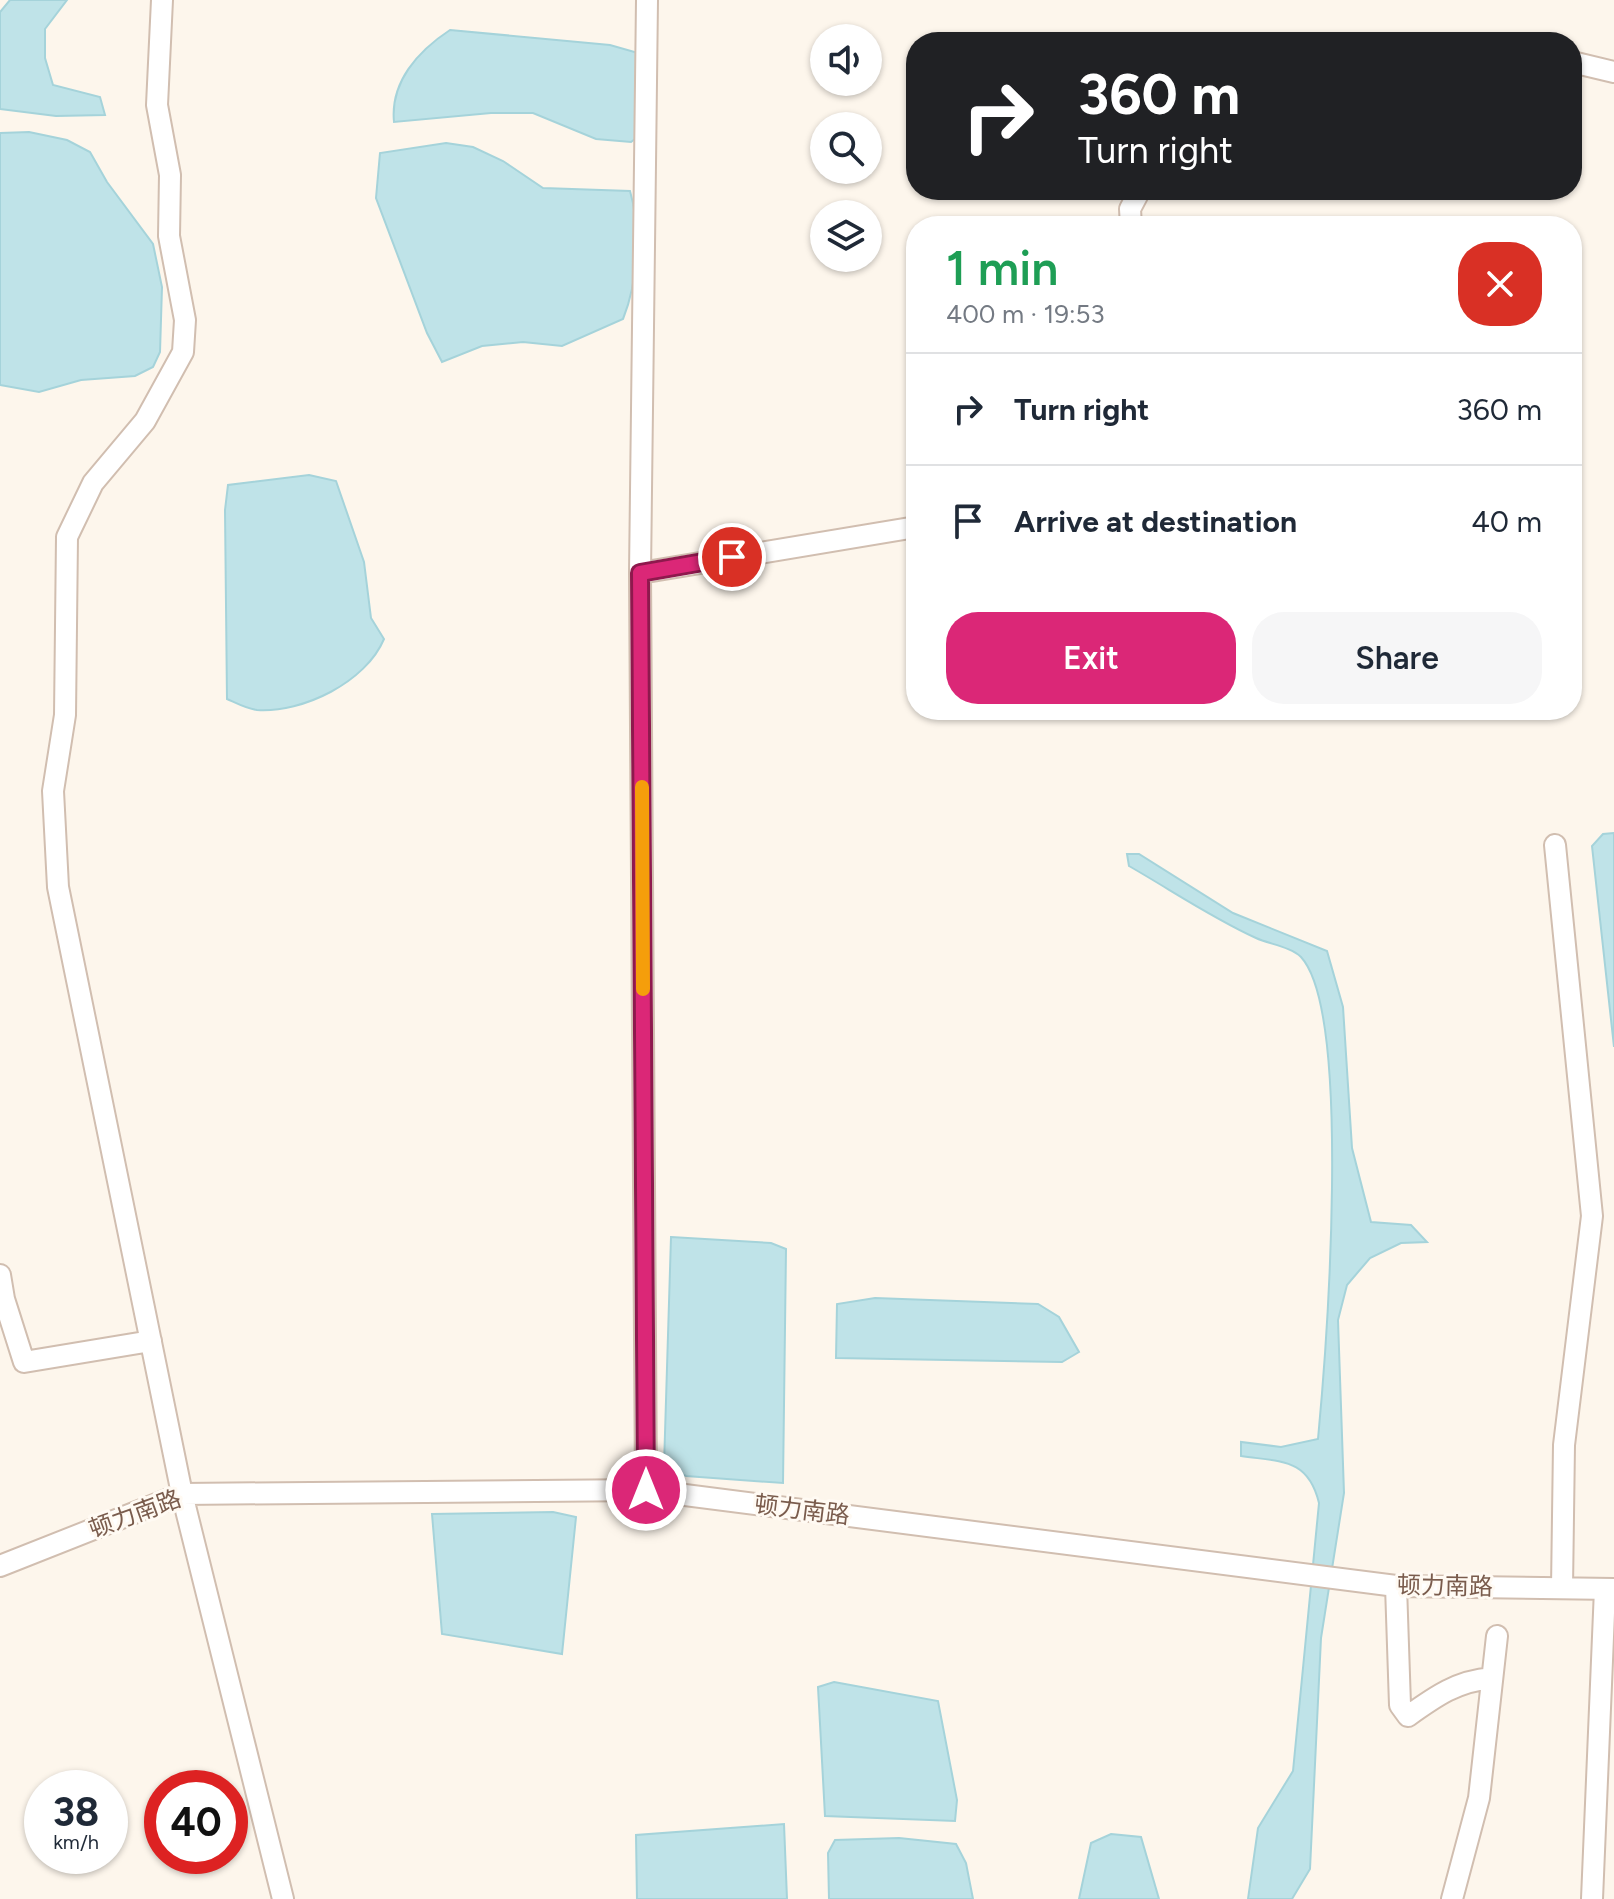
<!DOCTYPE html>
<html lang="en">
<head>
<meta charset="utf-8">
<style>
	:root { --surface:#fff; --page:#f6f6f7; --text:#1f2937; --muted:#747a83; --line:#e0e1e3; --accent:#db2777 }
	body { margin:0; font-family:Figtree,"Noto Sans SC",sans-serif; background:var(--page); color:var(--text); height:100vh; display:flex; flex-direction:column; font-size:30px; white-space:nowrap }
	* { box-sizing:border-box; margin:0 }
	p { font-size:26px; color:var(--muted) }
	.icon { flex:none; width:44px; height:44px; fill:none; stroke:currentColor; stroke-width:2; stroke-linecap:round; stroke-linejoin:round }
	.map { position:relative; flex:1; overflow:hidden }
	.side { position:absolute; left:906px; top:216px; width:676px; height:504px; display:flex; flex-direction:column; background:var(--surface); border-radius:32px; box-shadow:0 2px 6px #0004 }
	.side>* { flex:none }
	.guide { position:absolute; left:906px; top:32px; width:676px; height:168px; border-radius:32px; box-shadow:0 2px 6px #0004; background:#202124; color:#fff; overflow:hidden }
	.fabs { position:absolute; left:810px; top:24px; display:grid; gap:16px }
	.fabs a { display:grid; place-items:center; width:72px; height:72px; border-radius:50%; background:var(--surface); box-shadow:0 2px 6px #0004; font-size:40px }
	.speed { position:absolute; left:24px; top:1770px; display:flex; gap:16px; font-size:40px; font-weight:700; text-align:center }
	.speed>* { display:grid; place-content:center; width:104px; height:104px; border-radius:50%; background:var(--surface); box-shadow:0 2px 6px #0004; line-height:1 }
	.speed small { font-size:20px; font-weight:400 }
	.speed .limit { border:12px solid #d22; background:#fff; color:#111 }
	.pin { position:absolute; display:grid; place-items:center; width:68px; height:68px; color:#fff; margin:-34px; border:4px solid #fff; border-radius:50%; box-shadow:0 2px 8px #0007 }
	.me { position:absolute; width:88px; margin:-44px; rotate:0deg; stroke-linejoin:round; filter:drop-shadow(0 0 6px #0008) }
	.turn { display:flex; align-items:center; gap:28px; height:168px; padding:0 40px; font-size:36px }
	.turn .icon { width:104px; height:104px; stroke-width:2.5 }
	.turn b { display:block; font-size:56px; line-height:68px }
	.round { display:grid; place-items:center; flex:none; width:84px; height:84px; border-radius:32px; background:var(--page) }
	.head { display:flex; align-items:center; justify-content:space-between; height:136px; padding:0 40px }
	h1 { font-size:48px; font-weight:600; line-height:60px; color:#1e9e55 }
	.action { display:flex; gap:16px; margin-top:auto; padding:16px 40px }
	.action a { flex:1; height:92px; border-radius:32px; background:var(--accent); color:#fff; font-size:32px; font-weight:600; line-height:92px; text-align:center }
	.action a+a { background:var(--page); color:var(--text) }
	ul { padding:0; list-style:none }
	li { display:flex; align-items:center; gap:24px; height:112px; padding:0 40px; border-top:2px solid var(--line) }
	li div { flex:1 }
	li b { display:block; font-size:30px }
	li em { font-style:normal }
	.map>svg:first-child { display:block }
</style>
</head>
<body>
<div class="map">
<svg width="1614" height="1899" viewBox="0 0 1614 1899">
	<rect width="100%" height="100%" fill="#fdf6ec"/>
	<path fill="#bfe3e8" stroke="#a5d3da" stroke-width="2" d="M10,0H67L45,29V58L53,85L100,97L105,115L56,116L0,109V12Z
		M450,30L610,45L652,57L647,130L631,142L596,139L533,113H491L394,122C390,82 418,51 450,30Z
		M29,132L67,140L90,152L107,182L153,244L162,287L160,352L153,367L135,376L81,380L39,392L0,385V133Z
		M446,143L473,147L503,161L543,188L630,191C641,229 638,282 623,319L562,346L523,342L482,346L442,362L427,333L376,198L380,153Z
		M309,475L336,481L364,562L371,618L384,639C366,682 303,713 257,710C247,709 236,703 227,699L225,510L228,485Z
		M1614,833V1047L1592,846L1603,834Z
		M1127,854H1139L1233,913L1327,951L1343,1007L1352,1148L1371,1222L1411,1225L1427,1242L1401,1243L1370,1258L1347,1285L1338,1320L1344,1493L1321,1638L1310,1869L1292,1899H1248L1258,1828L1293,1771L1319,1503C1308,1458 1281,1462 1241,1456V1442L1281,1447L1318,1439C1326,1354 1353,1014 1301,957C1291,947 1269,944 1256,938C1212,918 1171,890 1129,866Z
		M671,1237L771,1243L786,1249L783,1483L686,1476L664,1466Z
		M875,1298L1038,1304L1059,1317L1079,1352L1062,1362L836,1358L837,1304Z
		M553,1512L576,1517L562,1654L442,1634L432,1514Z
		M834,1682L938,1701L957,1800L955,1821L825,1816L818,1687Z
		M784,1824L787,1899H637L636,1835Z
		M1111,1834L1141,1837L1159,1899H1079L1091,1843Z
		M899,1838L956,1844L966,1863L973,1899H829L828,1853L835,1840Z"/>
	<g fill="none" stroke-linecap="round" stroke-linejoin="round">
		<g stroke="#d1beb0" stroke-width="24">
			<path id="minor" d="M162,0L157,105L170,175L169,236L185,320L183,352L145,421L93,483L67,537L65,715L53,791L58,887L182,1494L283,1899
				M1572,62L1614,72
				M1131,226L1130,209L1140,190
				M640,573L916,527
				M1555,845L1592,1216L1564,1445L1562,1588
				M0,1275L4,1299L24,1362L151,1341
				M646,1490L640,573L647,0
				M0,1566L182,1494L646,1490L1396,1586L1614,1589
				M1396,1586L1400,1705L1408,1716C1436,1696 1457,1681 1492,1678
				M1452,1899L1479,1798L1497,1636
				M1592,1899L1605,1589"/>
		</g>
		<use href="#minor" stroke="#fff" stroke-width="20"/>
	</g>
	<g fill="none" stroke-linecap="round" stroke-linejoin="round">
		<g stroke="#8e194d" stroke-width="20">
			<path id="route" d="M646,1490L640,573L732,557"/>
		</g>
		<use href="#route" stroke="#db2777" stroke-width="14"/>
		<path stroke="#f59e0b" stroke-width="14" d="M642,787L643,989"/>
	</g>
	<g text-anchor="middle" stroke-width="6" stroke-linejoin="round" paint-order="stroke">
		<g font-size="24" fill="#7a5c4d" stroke="#fffaf3">
			<text transform="translate(802 1510) rotate(7)" y="8">顿力南路</text>
			<text transform="translate(135 1514) rotate(-20)" y="8">顿力南路</text>
			<text transform="translate(1445 1586) rotate(1)" y="8">顿力南路</text>
		</g>
	</g>
</svg>
<div class="fabs">
<a><svg class="icon" aria-label="sound" viewBox="0 0 24 24"><path d="M4 9h4l5-4v14l-5-4H4zM17 9q2 3 0 6"/></svg></a>
<a><svg class="icon" aria-label="search" viewBox="0 0 24 24"><circle cx="10" cy="10" r="6"/><path d="M15 15l6 6"/></svg></a>
<a><svg class="icon" aria-label="layers" viewBox="0 0 24 24"><path d="M12 4l9 5-9 5-9-5zM3 14l9 5 9-5"/></svg></a>
</div>
<div class="speed"><div>38<small>km/h</small></div><div class="limit">40</div></div>
<div class="pin" style="left:732px;top:557px;background:#d93025"><svg class="icon" aria-label="arrive" viewBox="0 0 24 24"><path d="M6 21V4h12l-3 4 3 4H6"/></svg></div>
<svg class="me" style="left:646px;top:1490px" viewBox="-20 -20 40 40"><circle r="17" fill="#db2777" stroke="#fff" stroke-width="3"/><path d="M0-11L8 9 0 5-8 9z" fill="#fff"/></svg>
<div class="guide">
<div class="turn"><svg class="icon" aria-label="right" viewBox="0 0 24 24"><path d="M7 20v-9h11M14 6l5 5-5 5"/></svg><div><b>360 m</b>Turn right</div></div>
</div>
<section class="side">
<div class="head"><div><h1>1 min</h1><p>400 m · 19:53</p></div><a class="round" style="background:#d93025;color:#fff"><svg class="icon" aria-label="close" viewBox="0 0 24 24"><path d="M6 6l12 12M18 6L6 18"/></svg></a></div>
<ul>
<li><svg class="icon" aria-label="right" viewBox="0 0 24 24"><path d="M7 20v-9h11M14 6l5 5-5 5"/></svg><div><b>Turn right</b></div><em>360 m</em></li>
<li><svg class="icon" aria-label="arrive" viewBox="0 0 24 24"><path d="M6 21V4h12l-3 4 3 4H6"/></svg><div><b>Arrive at destination</b></div><em>40 m</em></li>
</ul>
<div class="action"><a>Exit</a><a>Share</a></div>
</section>
</div>
</body>
</html>
